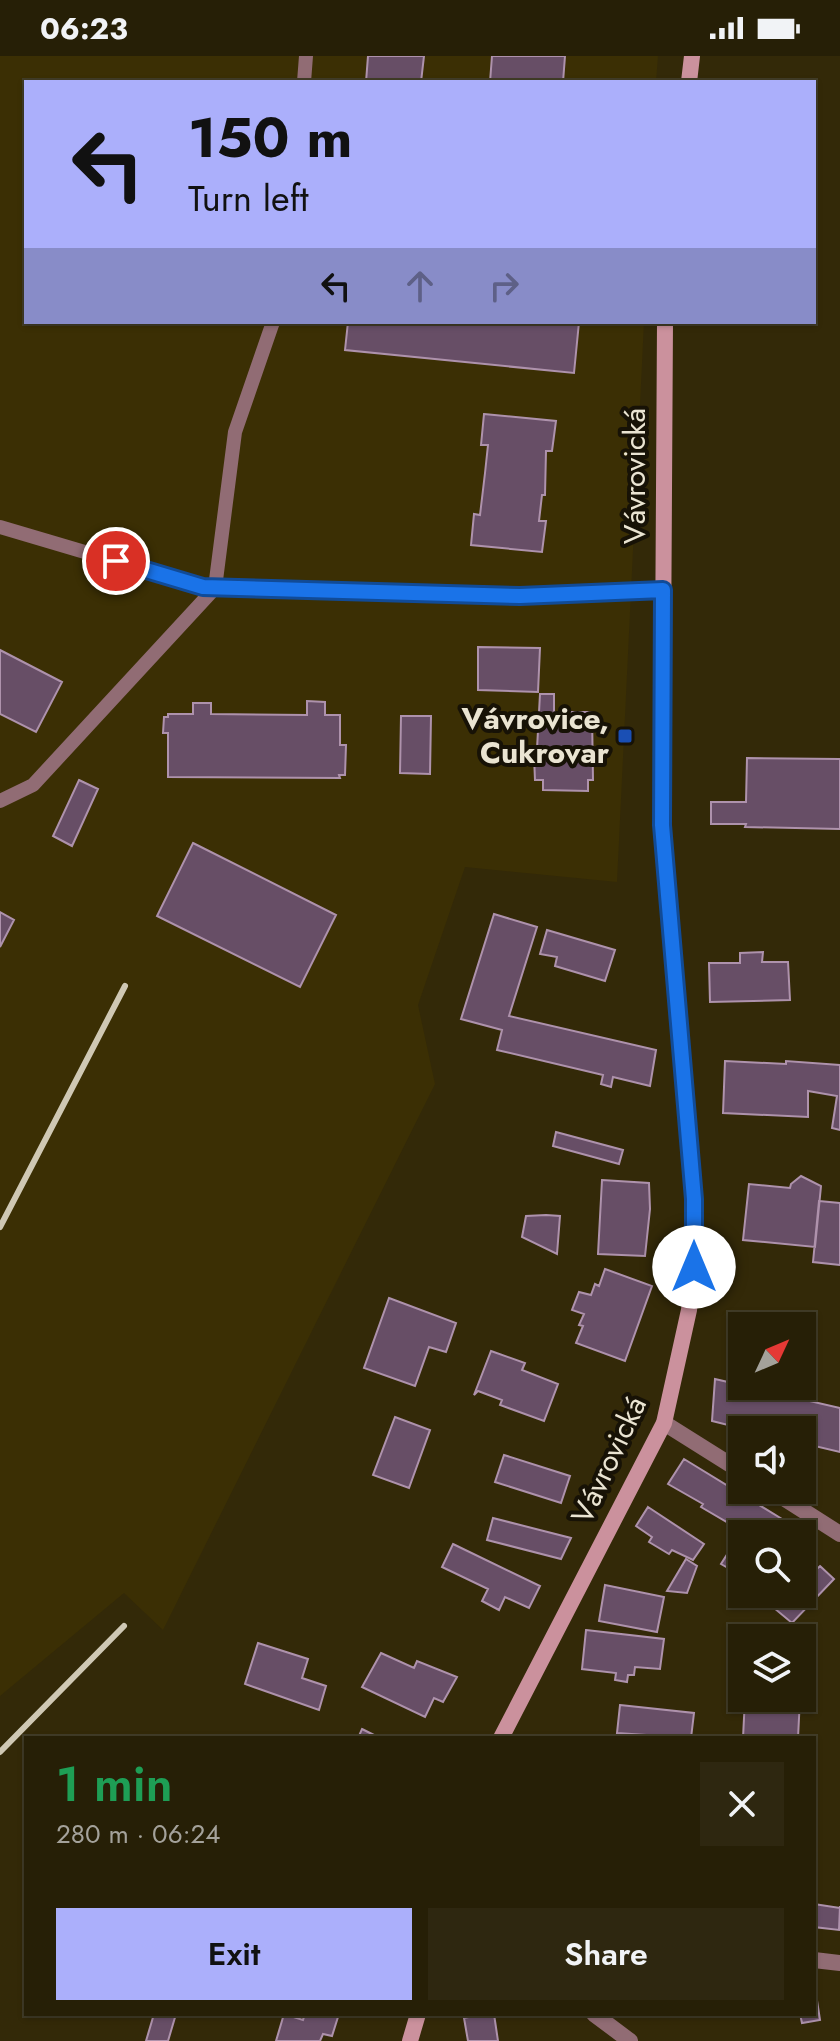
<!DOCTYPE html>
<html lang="en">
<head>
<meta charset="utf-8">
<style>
	:root { --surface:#261f06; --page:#2e2710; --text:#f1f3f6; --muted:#a4a29b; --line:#423d28; --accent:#abaffb }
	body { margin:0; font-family:Jost,sans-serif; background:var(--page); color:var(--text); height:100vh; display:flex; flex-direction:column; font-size:30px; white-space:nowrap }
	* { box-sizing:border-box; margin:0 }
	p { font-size:26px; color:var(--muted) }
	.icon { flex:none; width:44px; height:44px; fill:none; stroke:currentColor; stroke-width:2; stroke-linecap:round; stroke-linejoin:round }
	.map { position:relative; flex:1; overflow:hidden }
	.details { position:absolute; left:24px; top:1680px; width:792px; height:280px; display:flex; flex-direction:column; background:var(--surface); border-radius:0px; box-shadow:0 2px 6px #0004,0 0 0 2px var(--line) }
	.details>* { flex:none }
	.banner { position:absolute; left:24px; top:24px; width:792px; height:244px; border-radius:0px; box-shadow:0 2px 6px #0004,0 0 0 2px var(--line); background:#abaffb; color:#111; overflow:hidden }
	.needle { width:52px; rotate:46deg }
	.buttons { position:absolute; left:728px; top:1256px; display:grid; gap:16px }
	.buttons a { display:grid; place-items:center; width:88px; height:88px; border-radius:0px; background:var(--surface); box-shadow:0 2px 6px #0004,0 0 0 2px var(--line); font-size:40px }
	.pin { position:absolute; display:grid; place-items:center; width:68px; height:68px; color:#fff; margin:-34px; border:4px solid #fff; border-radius:50%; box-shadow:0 2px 8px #0007 }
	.me { position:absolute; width:88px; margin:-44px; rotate:0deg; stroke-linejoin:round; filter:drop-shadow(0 0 6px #0008) }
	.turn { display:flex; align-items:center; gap:28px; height:168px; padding:0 32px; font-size:36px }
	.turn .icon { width:104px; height:104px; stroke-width:2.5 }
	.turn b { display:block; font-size:56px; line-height:68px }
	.lanes { display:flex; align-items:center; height:76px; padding:0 32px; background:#0003; justify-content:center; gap:40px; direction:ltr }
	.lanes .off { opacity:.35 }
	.round { display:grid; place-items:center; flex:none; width:84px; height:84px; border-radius:0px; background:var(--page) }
	.head { display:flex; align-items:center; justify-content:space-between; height:136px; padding:0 32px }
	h1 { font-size:48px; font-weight:600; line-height:60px; color:#1e9e55 }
	.cta { display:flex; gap:16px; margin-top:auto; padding:16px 32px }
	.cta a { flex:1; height:92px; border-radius:0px; background:var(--accent); color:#111; font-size:32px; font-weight:600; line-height:92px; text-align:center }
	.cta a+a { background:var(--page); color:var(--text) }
	.status { display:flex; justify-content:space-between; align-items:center; height:56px; padding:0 40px; background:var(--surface); direction:ltr }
	.status svg { height:22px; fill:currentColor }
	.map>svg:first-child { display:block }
</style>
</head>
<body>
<div class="status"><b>06:23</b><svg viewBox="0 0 49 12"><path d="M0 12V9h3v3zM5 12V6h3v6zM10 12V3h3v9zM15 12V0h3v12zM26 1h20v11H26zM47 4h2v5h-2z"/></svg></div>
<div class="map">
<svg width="840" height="1985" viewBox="0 0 840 1985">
	<rect width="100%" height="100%" fill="#332908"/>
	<path fill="#3b2f04" d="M0,0H658L656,26H26V266H644L617,826L465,811L418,949L435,1028L163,1574L124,1537L0,1640Z"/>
	<path fill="#674e66" stroke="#ae92ac" stroke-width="2" d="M368,0H424L421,26H366Z
		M492,0H565L563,26H490Z
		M348,266H579L574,317L345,294Z
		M484,358L556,365L552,395H546L545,439H542L539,465H546L542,496L471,489L474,458L480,459L485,417L488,389H481Z
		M478,591L540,592L538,636L478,634Z
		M0,594L62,626L36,676L0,658Z
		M540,638H554V656H592L593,724H588V735L543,734V724H535L534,700L537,693Z
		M307,645L325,646V659H340V689H346L345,719H339L340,722L168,721V677H163L164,661H168V658H193V647H211V658L307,659Z
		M401,660H431L430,718L400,717Z
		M747,702L840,703V773L745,771L746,768H711V746H746Z
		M79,724L98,733L72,790L53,780Z
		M193,787L336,859L300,931L157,860Z
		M0,856L14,864L0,891Z
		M494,858L537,871L509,960L656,994L650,1030L613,1021L611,1031L601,1028L603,1019L497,994L502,974L461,963Z
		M547,874L615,894L605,925L555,910L557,901L540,898Z
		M763,896L762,906H788L790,944L710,946L709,907H740V897Z
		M725,1005L786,1008V1005L840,1009V1074L832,1072L837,1040L808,1035V1061L723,1057Z
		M556,1076L623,1094L619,1108L553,1090Z
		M801,1120L821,1130L815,1191L743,1184L749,1128L790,1132L791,1128Z
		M602,1124L649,1127L650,1153L645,1200L598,1198Z
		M819,1145L840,1147V1209L813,1206Z
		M546,1159L560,1160L557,1198L522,1181L526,1160Z
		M605,1213L652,1230L625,1305L576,1287L583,1270L579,1269L584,1258L572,1254L579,1236L591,1239L595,1228L599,1230Z
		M389,1242L456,1267L446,1296L429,1291L415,1330L364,1312Z
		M491,1295L525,1307L522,1314L558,1328L544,1365L500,1349L502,1344L478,1335L474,1339Z
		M715,1323L840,1352V1396L802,1387V1374H748L712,1365Z
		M395,1361L430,1374L409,1432L373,1419Z
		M504,1399L570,1420L561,1447L495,1426Z
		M684,1403L782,1463L771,1478H742V1520L721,1508L742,1475L701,1451L703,1448L668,1428Z
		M648,1451L704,1488L693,1504L672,1494L669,1498L649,1486L652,1481L636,1470Z
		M493,1462L571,1482L561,1503L487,1484Z
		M453,1488L540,1530L529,1552L505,1541L499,1554L482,1545L488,1533L442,1511Z
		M686,1503L697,1510L687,1537L667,1535Z
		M820,1510L834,1523L792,1567L762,1542L767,1538H802V1527Z
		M605,1529L664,1541L657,1576L599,1565Z
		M586,1574L664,1583L660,1613L635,1611L634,1619H628L627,1626L615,1624L616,1617L582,1613Z
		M258,1587L308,1603L302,1622L326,1630L319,1654L245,1628Z
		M381,1597L414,1612L417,1605L457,1621L443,1646L434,1642L425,1661L362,1631Z
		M745,1642H800L798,1682H743Z
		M620,1649L694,1657L691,1682L617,1677Z
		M362,1673L380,1682H358Z
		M814,1848L840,1852V1850L839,1874L814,1871Z
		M814,1925L820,1964L802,1967L800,1958H814Z
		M154,1958H176L168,1985H146Z
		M284,1958L303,1964L305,1958H326L338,1961L332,1980L323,1978L320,1985H276Z
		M483,1958H494L498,1985H468L464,1962Z"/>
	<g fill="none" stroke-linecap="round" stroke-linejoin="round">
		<path stroke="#916c74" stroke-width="14" d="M304,26L306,0
			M0,471L203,531L520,540L663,534
			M0,745L33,729L215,532L235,376L273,266"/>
		<path stroke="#916c74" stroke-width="16" d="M664,1367L742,1416
			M771,1434L840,1478
			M814,1904L840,1907
			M594,1958L630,1985"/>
		<path stroke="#cb919d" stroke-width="16" d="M689,26L692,0
			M501,1682L664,1367L689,1254L694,1211V1143L662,769L665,266
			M410,1985L418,1958"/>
		<path stroke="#cfc8b4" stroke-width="6" d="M0,1171L125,930
			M0,1696L124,1570"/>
	</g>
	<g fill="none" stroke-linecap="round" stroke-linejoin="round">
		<g stroke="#114b97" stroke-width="20">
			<path id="route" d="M116,505L203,531L520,540L663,534L662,769L694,1143V1211"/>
		</g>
		<use href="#route" stroke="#1a73e8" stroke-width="14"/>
	</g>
	<rect fill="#1a4fb4" stroke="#171206" stroke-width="3" x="617" y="672" width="16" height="16" rx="4"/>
	<g text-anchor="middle" stroke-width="8" stroke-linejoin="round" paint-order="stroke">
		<g font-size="30" fill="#eae4d2" stroke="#171206">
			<text transform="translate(635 420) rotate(-90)" y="10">Vávrovická</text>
			<text transform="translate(609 1404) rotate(-65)" y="10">Vávrovická</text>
		</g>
		<g font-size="30" font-weight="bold" fill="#eae4d2" stroke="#171206" text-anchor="end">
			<text x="609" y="673">Vávrovice,<tspan x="609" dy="34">Cukrovar</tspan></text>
		</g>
	</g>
</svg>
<div class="buttons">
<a><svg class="needle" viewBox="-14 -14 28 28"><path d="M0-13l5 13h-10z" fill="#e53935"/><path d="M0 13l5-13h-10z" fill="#a4a29b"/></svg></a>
<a><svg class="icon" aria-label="sound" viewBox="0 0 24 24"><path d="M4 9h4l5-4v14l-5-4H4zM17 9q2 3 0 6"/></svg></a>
<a><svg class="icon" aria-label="search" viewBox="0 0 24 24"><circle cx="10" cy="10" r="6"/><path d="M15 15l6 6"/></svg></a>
<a><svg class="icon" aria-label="layers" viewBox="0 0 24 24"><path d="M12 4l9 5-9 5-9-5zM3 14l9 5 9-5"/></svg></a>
</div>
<div class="pin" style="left:116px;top:505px;background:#d93025"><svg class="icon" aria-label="arrive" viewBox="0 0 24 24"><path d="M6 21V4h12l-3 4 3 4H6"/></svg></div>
<svg class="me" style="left:694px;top:1211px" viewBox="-20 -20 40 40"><circle r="19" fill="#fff"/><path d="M0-13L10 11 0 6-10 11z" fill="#1a73e8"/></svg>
<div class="banner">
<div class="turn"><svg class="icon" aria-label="left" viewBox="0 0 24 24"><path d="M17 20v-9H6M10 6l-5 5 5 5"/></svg><div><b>150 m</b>Turn left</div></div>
<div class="lanes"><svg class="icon" aria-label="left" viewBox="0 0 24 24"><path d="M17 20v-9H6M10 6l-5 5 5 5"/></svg><svg class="icon off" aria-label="ahead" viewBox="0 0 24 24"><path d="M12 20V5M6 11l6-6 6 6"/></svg><svg class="icon off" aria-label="right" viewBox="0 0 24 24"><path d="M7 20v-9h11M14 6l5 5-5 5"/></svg></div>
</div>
<section class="details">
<div class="head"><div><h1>1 min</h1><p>280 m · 06:24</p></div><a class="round"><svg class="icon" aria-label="close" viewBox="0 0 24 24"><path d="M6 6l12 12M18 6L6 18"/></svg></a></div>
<div class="cta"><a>Exit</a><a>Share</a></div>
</section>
</div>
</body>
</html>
